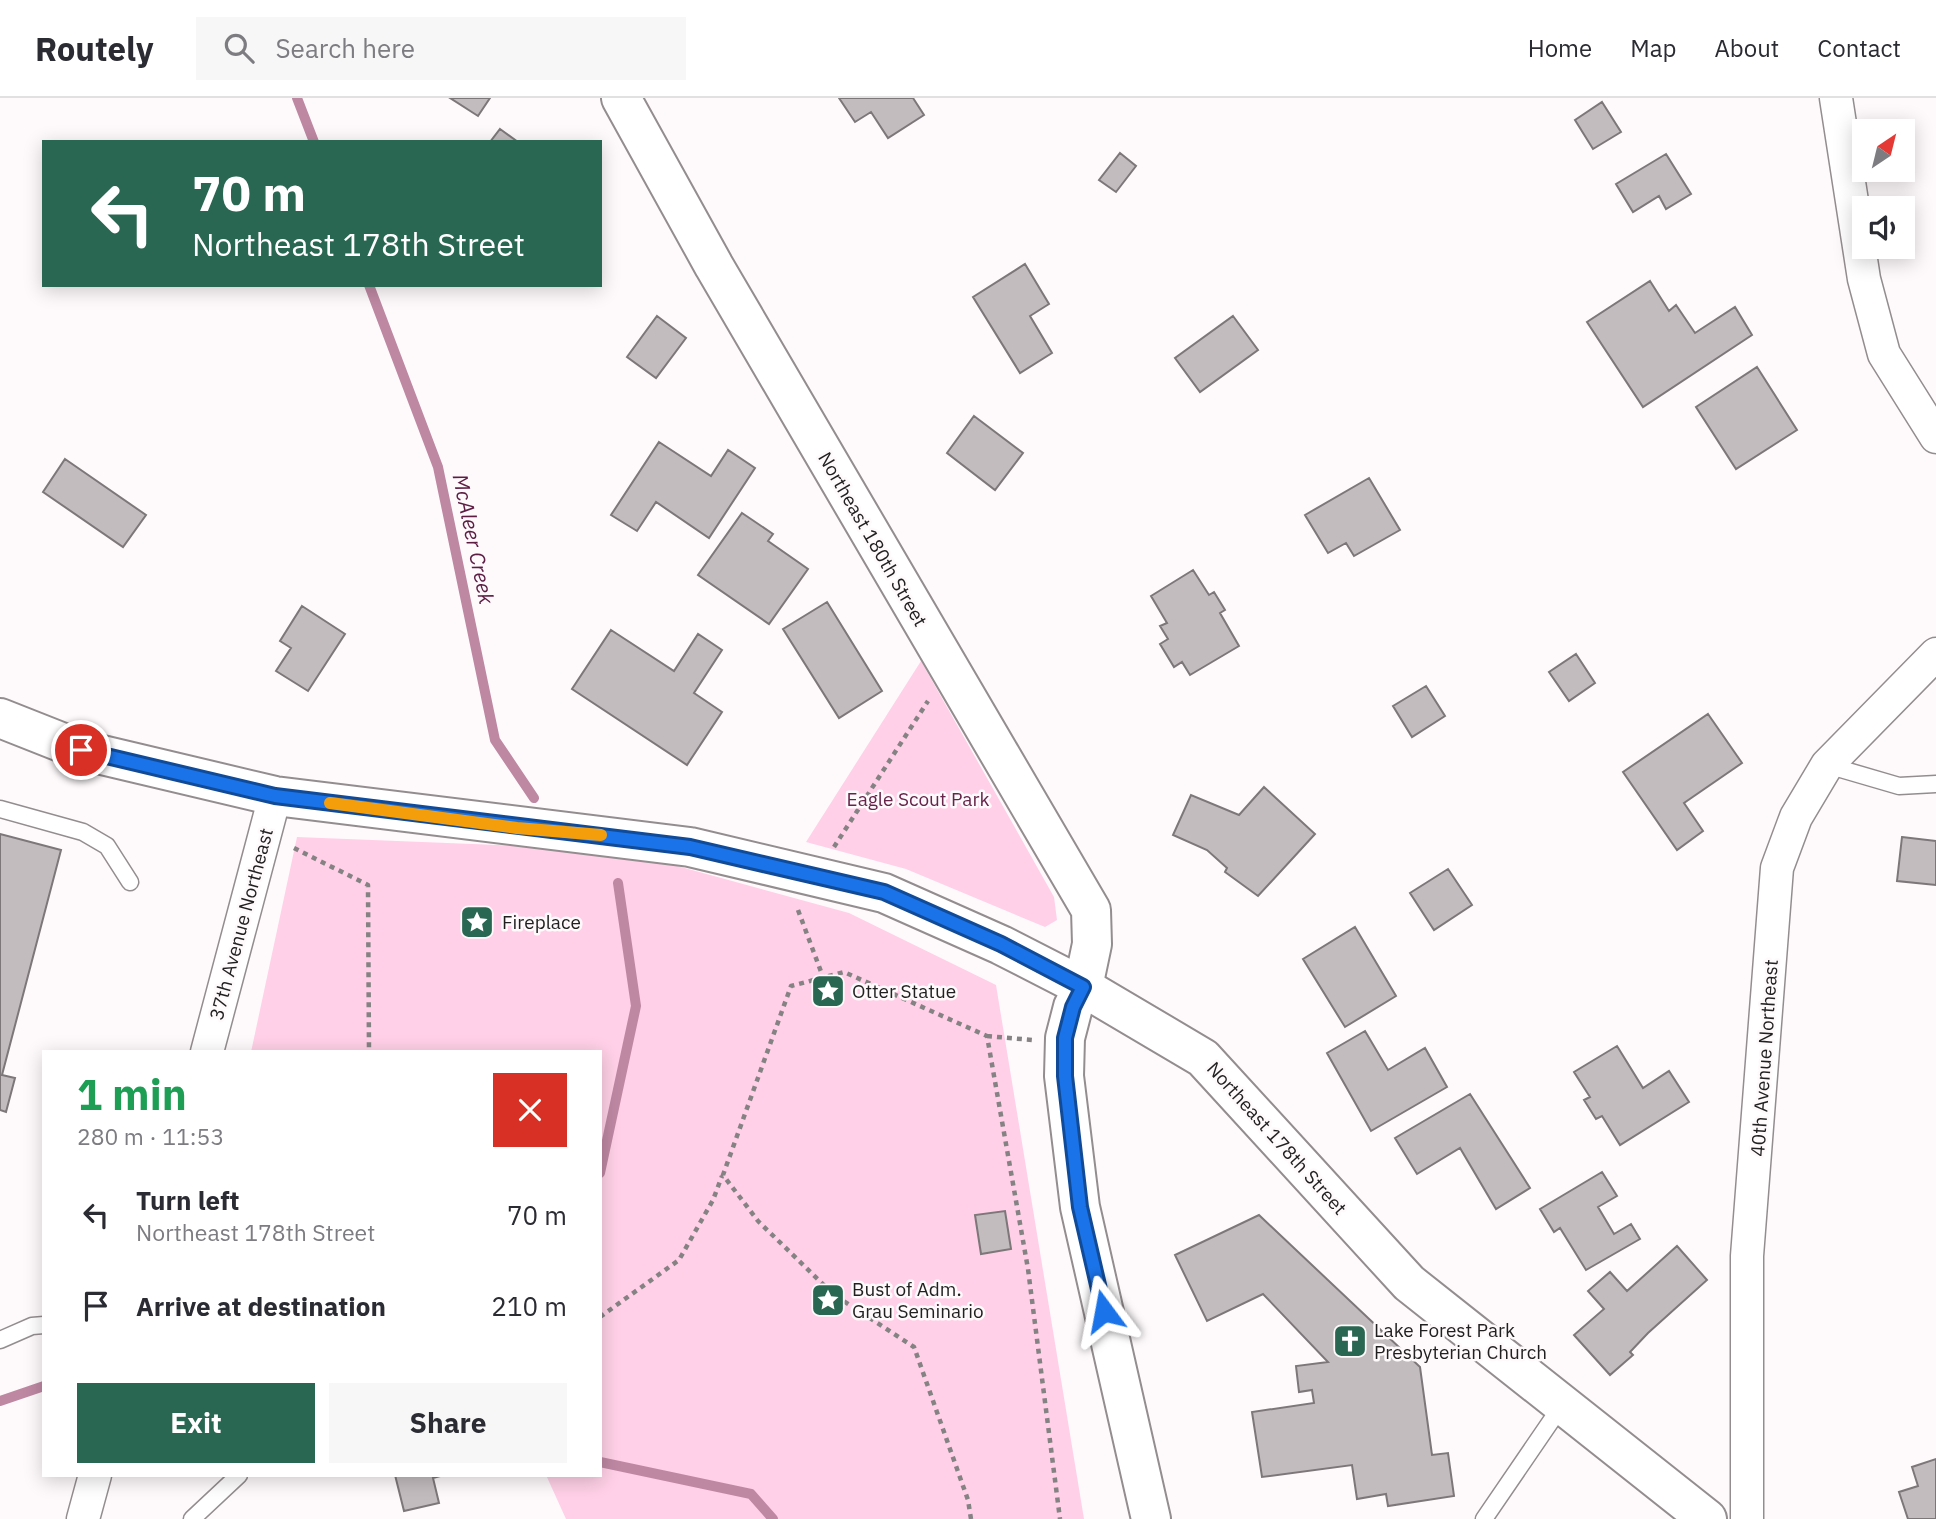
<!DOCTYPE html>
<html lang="en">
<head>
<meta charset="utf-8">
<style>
	:root { --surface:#fff; --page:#f7f7f7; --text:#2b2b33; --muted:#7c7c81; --line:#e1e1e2; --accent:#2a6752 }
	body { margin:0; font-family:"IBM Plex Sans",sans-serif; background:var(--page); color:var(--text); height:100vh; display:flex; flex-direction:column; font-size:26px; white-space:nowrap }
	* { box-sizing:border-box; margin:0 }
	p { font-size:23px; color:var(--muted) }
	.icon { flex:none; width:38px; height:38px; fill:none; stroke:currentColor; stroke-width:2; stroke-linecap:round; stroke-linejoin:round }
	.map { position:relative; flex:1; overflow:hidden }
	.panel { position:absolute; left:42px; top:952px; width:560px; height:427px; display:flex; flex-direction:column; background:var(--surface); border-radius:0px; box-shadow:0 4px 18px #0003 }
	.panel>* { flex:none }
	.guide { position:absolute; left:42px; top:42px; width:560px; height:147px; border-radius:0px; box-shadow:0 4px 18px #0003; background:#2a6752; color:#fff; overflow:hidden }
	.needle { width:46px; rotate:35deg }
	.buttons { position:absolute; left:1852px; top:21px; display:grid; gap:14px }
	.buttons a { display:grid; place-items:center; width:63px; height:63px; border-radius:0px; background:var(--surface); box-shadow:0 4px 18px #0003; font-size:35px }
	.pin { position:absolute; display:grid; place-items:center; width:60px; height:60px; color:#fff; margin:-30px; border:4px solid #fff; border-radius:50%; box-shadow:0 2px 7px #0007 }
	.me { position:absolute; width:77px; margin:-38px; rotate:347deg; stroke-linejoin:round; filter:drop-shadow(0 0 5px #0008) }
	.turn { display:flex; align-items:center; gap:24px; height:147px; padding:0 35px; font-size:32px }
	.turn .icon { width:91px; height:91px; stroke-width:2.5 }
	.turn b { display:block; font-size:49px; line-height:60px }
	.round { display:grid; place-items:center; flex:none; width:74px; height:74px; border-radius:0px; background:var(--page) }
	.headline { display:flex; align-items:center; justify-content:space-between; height:119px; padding:0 35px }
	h1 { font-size:42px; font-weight:700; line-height:52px; color:#1e9e55 }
	.button { display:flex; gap:14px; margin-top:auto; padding:14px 35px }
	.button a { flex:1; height:80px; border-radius:0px; background:var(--accent); color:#fff; font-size:28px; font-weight:700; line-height:80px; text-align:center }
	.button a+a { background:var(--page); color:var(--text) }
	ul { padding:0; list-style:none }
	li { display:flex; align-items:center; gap:21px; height:91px; padding:0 35px }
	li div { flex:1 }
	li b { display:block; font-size:26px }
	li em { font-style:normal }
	header { display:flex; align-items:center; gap:42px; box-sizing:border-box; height:98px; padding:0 35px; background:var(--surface); border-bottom:2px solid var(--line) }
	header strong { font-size:33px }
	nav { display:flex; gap:38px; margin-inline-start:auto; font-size:24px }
	.search { width:490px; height:63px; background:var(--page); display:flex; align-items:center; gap:18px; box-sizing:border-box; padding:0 24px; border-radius:0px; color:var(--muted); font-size:26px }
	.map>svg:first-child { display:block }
</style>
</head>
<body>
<header>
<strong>Routely</strong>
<div class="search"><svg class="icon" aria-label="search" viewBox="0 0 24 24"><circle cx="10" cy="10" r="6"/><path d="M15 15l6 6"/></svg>Search here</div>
<nav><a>Home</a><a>Map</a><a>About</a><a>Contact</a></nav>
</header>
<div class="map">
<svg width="1936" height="1421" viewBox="0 0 1936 1421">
	<rect width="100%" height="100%" fill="#fefafc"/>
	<path fill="#ffd0e7" d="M921,563L1054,799L1057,822L1045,829L906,771L806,744Z
		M297,739L619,752L849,815L996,887L1084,1421H566L546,1377H600V954H251Z"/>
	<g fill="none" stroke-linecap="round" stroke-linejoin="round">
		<path stroke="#be88a3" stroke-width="10" d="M297,0L314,44
			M369,187L438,369L495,642L534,700
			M600,1075L636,908L618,785
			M0,1303L44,1288
			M600,1364L751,1396L773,1421"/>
	</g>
	<path fill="#c3bcbf" stroke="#7d777a" stroke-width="2" d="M450,0H490L478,18Z
		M839,0H913L924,17L888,40L871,14L855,24Z
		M1602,4L1621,34L1593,51L1575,22Z
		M500,31L518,44H490Z
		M1120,55L1136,68L1116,94L1099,82Z
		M1666,56L1691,96L1666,111L1659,98L1633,114L1616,86Z
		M1025,166L1049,206L1030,218L1052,255L1020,275L973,199Z
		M1650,183L1669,213L1676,207L1695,235L1735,209L1752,237L1643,309L1587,224Z
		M657,218L686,240L656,280L627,259Z
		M1233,218L1258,252L1200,294L1175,260Z
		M1757,269L1797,332L1736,371L1696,309Z
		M974,318L1023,355L995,392L947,355Z
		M659,344L711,378L728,352L755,370L709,440L656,404L637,433L611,417Z
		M65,361L146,417L123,449L43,394Z
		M1369,380L1400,432L1354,458L1346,445L1328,455L1305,417Z
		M742,415L773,436L768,443L808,471L769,526L698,477Z
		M1193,472L1209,497L1214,494L1225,512L1220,515L1239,548L1190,577L1182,564L1174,569L1160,546L1168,541L1160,528L1167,525L1151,498Z
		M827,504L882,593L839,620L783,531Z
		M302,508L345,536L308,593L276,573L291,550L280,543Z
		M611,532L674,573L698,536L722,552L694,595L722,614L687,667L572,591Z
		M1576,556L1595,585L1569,603L1549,574Z
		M1426,588L1445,618L1412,639L1393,608Z
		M1708,616L1742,665L1684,705L1703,733L1677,752L1623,674Z
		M1264,689L1315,736L1258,798L1225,774L1227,770L1207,752L1173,737L1191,697L1239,717Z
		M0,736L61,752L2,977L15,980L6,1014L0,1012Z
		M1902,739L1936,743V787L1897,783Z
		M1448,771L1472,807L1434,832L1410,795Z
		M1355,829L1396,898L1345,929L1303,861Z
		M1365,933L1388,972L1425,950L1447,989L1371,1033L1327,955Z
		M1617,948L1643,990L1669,973L1689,1004L1620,1047L1602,1018L1596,1021L1584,1002L1590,999L1574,974Z
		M1470,996L1530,1090L1496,1111L1460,1050L1417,1076L1395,1040Z
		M1602,1074L1617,1098L1598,1109L1614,1136L1631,1126L1640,1141L1586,1172L1560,1130L1554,1134L1540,1111Z
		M1005,1113L1011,1151L981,1156L975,1117Z
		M1259,1117L1420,1269L1432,1357L1448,1355L1454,1398L1388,1408L1386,1396L1357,1401L1352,1367L1262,1379L1252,1314L1314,1305L1312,1292L1299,1294L1296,1268L1328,1264L1263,1196L1207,1223L1175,1157Z
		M1677,1148L1707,1182L1648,1235L1630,1254L1633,1257L1610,1277L1574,1237L1604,1211L1588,1193L1610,1174L1627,1193Z
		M1936,1361V1421H1908L1899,1394L1918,1388L1912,1369Z
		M395,1377H444L433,1380L439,1405L404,1413Z"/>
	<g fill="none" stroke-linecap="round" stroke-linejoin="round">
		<g stroke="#948d90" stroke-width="19">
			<path id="service" d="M1827,667L1899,688L1936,686
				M0,711L83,734L107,748L130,784
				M0,1242L32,1228L44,1227
				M192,1421L239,1377
				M1484,1421L1562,1307"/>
		</g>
		<g stroke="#948d90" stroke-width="35">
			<path id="minor" d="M1836,0L1864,181L1884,256L1936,339
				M207,954L275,698
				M83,1421L95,1377
				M1747,1421V1158L1777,770L1796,719L1827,667L1936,556"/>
		</g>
		<g stroke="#948d90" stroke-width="42">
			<path id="tertiary" d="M621,0L714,168L1091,812L1092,846L1083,889L1073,909L1065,940L1064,978L1080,1109L1151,1421"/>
		</g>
		<g stroke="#948d90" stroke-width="42">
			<path id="secondary" d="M0,620L81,652L275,698L690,749L884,795L1001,847L1083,889L1203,960L1409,1185L1707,1421"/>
		</g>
		<path stroke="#858283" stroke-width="4.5" stroke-dasharray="5 5" stroke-linecap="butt" d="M834,749L928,603
			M294,750L368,787L369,954
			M798,812L823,879
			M987,938L1032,942
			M600,1219L679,1162L713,1102L722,1078
			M971,1421L968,1402L914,1249L833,1196L758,1123L723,1077L791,888L844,874L987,938L1028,1171L1060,1421"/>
		<use href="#service" stroke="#fff" stroke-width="16"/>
		<use href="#minor" stroke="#fff" stroke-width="32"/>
		<use href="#tertiary" stroke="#fff" stroke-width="38"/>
		<use href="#secondary" stroke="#fff" stroke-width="38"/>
	</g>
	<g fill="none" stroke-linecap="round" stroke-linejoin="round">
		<g stroke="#114b97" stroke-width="18">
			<path id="route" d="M81,652L275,698L690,749L884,794L1001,846L1083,889L1073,909L1065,940V978L1080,1109L1104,1213"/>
		</g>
		<use href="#route" stroke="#1a73e8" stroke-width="12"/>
		<path stroke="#f59e0b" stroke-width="12" d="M330,705L517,730L601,737"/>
	</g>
	<defs>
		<g id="sight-square" transform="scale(1.75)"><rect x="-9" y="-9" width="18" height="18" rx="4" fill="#2a6752" stroke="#fefafc"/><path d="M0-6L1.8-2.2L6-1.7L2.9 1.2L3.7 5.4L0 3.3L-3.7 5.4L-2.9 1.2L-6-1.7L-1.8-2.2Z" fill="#fff"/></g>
		<g id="church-square" transform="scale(1.75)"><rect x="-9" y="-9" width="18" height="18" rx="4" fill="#2a6752" stroke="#fefafc"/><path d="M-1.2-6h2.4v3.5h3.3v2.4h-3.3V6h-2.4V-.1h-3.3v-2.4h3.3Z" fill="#fff"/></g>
	</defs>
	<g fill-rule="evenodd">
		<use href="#sight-square" x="477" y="824"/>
		<use href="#sight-square" x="828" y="893"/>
		<use href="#sight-square" x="828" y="1202"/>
		<use href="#church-square" x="1350" y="1243"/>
	</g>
	<g text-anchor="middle" stroke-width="5" stroke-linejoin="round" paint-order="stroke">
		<g font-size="19" fill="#211f20" stroke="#fefafc">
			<text transform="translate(873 441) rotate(60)" y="7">Northeast 180th Street</text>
			<text transform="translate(241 826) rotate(-75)" y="7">37th Avenue Northeast</text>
			<text transform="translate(1764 960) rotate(-86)" y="7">40th Avenue Northeast</text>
			<text transform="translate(1277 1040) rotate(48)" y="7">Northeast 178th Street</text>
		</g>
		<g font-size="19" fill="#66244a" stroke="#fefafc">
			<text x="918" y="708">Eagle Scout Park</text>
		</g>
		<g font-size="19" fill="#211f20" stroke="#fefafc" text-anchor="start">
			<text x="502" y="831">Fireplace</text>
			<text x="852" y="900">Otter Statue</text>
			<text x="852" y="1198">Bust of Adm.<tspan x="852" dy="22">Grau Seminario</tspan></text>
			<text x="1374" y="1239">Lake Forest Park<tspan x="1374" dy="22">Presbyterian Church</tspan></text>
		</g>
		<g font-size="21" font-style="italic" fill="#5d1d43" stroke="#fefafc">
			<text transform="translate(473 441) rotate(78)" y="7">McAleer Creek</text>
		</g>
	</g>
</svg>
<div class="buttons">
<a><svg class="needle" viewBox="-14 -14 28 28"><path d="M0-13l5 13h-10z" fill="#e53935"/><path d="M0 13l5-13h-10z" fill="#7c7c81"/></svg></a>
<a><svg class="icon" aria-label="sound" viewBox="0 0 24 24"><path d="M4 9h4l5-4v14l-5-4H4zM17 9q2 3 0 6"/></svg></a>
</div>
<div class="pin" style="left:81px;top:652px;background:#d93025"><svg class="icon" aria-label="arrive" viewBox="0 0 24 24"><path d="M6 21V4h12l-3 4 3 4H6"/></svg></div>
<svg class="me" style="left:1104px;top:1213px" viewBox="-20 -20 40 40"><path d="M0-17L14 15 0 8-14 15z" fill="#1a73e8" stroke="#fff" stroke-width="4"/></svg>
<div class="guide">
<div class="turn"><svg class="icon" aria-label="left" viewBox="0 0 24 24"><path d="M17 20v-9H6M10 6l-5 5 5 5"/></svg><div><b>70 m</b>Northeast 178th Street</div></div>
</div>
<section class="panel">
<div class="headline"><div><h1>1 min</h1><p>280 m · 11:53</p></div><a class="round" style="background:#d93025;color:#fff"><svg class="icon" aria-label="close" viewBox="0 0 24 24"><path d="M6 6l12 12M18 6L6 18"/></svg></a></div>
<ul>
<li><svg class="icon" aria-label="left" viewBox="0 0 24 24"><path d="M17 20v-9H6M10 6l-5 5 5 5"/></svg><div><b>Turn left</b><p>Northeast 178th Street</p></div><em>70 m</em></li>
<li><svg class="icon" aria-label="arrive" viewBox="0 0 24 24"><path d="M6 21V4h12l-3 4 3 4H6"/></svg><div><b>Arrive at destination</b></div><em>210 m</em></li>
</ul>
<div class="button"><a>Exit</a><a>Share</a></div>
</section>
</div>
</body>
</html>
